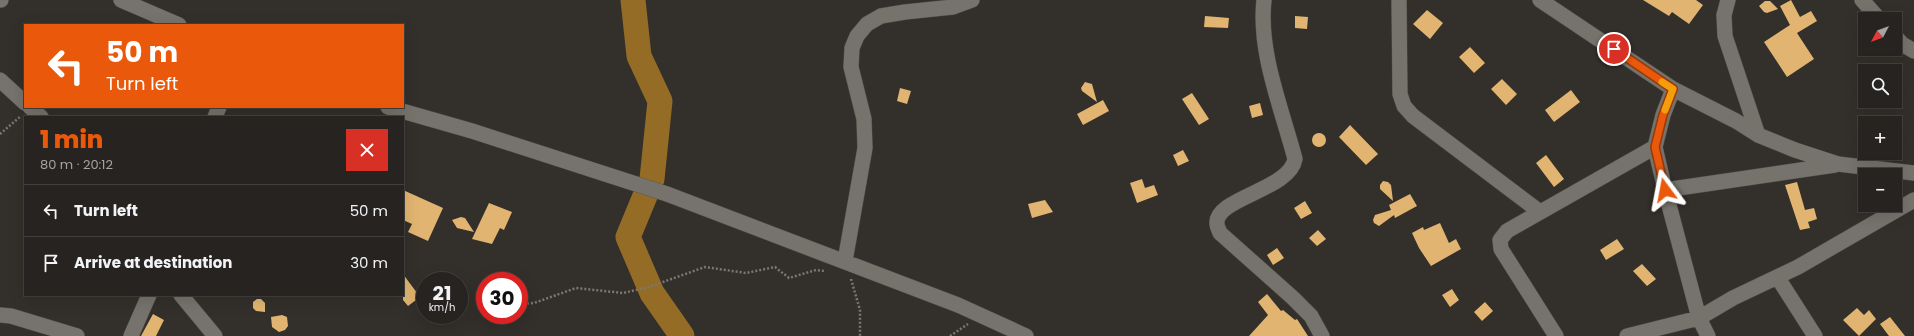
<!DOCTYPE html>
<html lang="en">
<head>
<meta charset="utf-8">
<style>
	:root { --surface:#262320; --page:#2e2b29; --text:#f1f3f6; --muted:#a4a4a5; --line:#42403e; --accent:#ea580c }
	body { margin:0; font-family:Poppins,sans-serif; background:var(--page); color:var(--text); height:100vh; display:flex; flex-direction:column; font-size:15px; white-space:nowrap }
	* { box-sizing:border-box; margin:0 }
	p { font-size:13px; color:var(--muted) }
	.icon { flex:none; width:22px; height:22px; fill:none; stroke:currentColor; stroke-width:2; stroke-linecap:round; stroke-linejoin:round }
	.map { position:relative; flex:1; overflow:hidden }
	.panel { position:absolute; left:24px; top:116px; width:380px; height:180px; display:flex; flex-direction:column; background:var(--surface); border-radius:0px; box-shadow:0 4px 16px #0002,0 0 0 1px var(--line) }
	.panel>* { flex:none }
	.top-card { position:absolute; left:24px; top:24px; width:380px; height:84px; border-radius:0px; box-shadow:0 4px 16px #0002,0 0 0 1px var(--line); background:#ea580c; color:#fff; overflow:hidden }
	.needle { width:26px; rotate:229deg }
	.controls { position:absolute; left:1858px; top:12px; display:grid; gap:8px }
	.controls a { display:grid; place-items:center; width:44px; height:44px; border-radius:0px; background:var(--surface); box-shadow:0 4px 16px #0002,0 0 0 1px var(--line); font-size:20px }
	.speed { position:absolute; left:416px; top:272px; display:flex; gap:8px; font-size:20px; font-weight:700; text-align:center }
	.speed>* { display:grid; place-content:center; width:52px; height:52px; border-radius:50%; background:var(--surface); box-shadow:0 4px 16px #0002,0 0 0 1px var(--line); line-height:1 }
	.speed small { font-size:10px; font-weight:400 }
	.speed .limit { border:6px solid #d22; background:#fff; color:#111 }
	.pin { position:absolute; display:grid; place-items:center; width:34px; height:34px; color:#fff; margin:-17px; border:2px solid #fff; border-radius:50%; box-shadow:0 1px 4px #0007 }
	.me { position:absolute; width:44px; margin:-22px; rotate:347deg; stroke-linejoin:round; filter:drop-shadow(0 0 3px #0008) }
	.turn { display:flex; align-items:center; gap:14px; height:84px; padding:0 16px; font-size:18px }
	.turn .icon { width:52px; height:52px; stroke-width:2.5 }
	.turn b { display:block; font-size:28px; line-height:34px }
	.round { display:grid; place-items:center; flex:none; width:42px; height:42px; border-radius:0px; background:var(--page) }
	.head { display:flex; align-items:center; justify-content:space-between; height:68px; padding:0 16px }
	h1 { font-size:24px; font-weight:800; line-height:30px; color:var(--accent) }
	ul { padding:0; list-style:none }
	li { display:flex; align-items:center; gap:12px; height:52px; padding:0 16px; border-top:1px solid var(--line) }
	li div { flex:1 }
	li b { display:block; font-size:15px }
	li em { font-style:normal }
	.map>svg:first-child { display:block }
</style>
</head>
<body>
<div class="map">
<svg width="1914" height="336" viewBox="0 0 1914 336">
	<rect width="100%" height="100%" fill="#332f2a"/>
	<g fill="none" stroke-linecap="round" stroke-linejoin="round">
		<path stroke="#946c26" stroke-width="25" d="M633,0L639,56L660,101L652,179L628,237L652,293L682,336"/>
	</g>
	<path fill="#e1b571" d="M1643,0H1696L1703,5L1689,24L1672,12L1669,16Z
		M1791,0L1800,17L1811,11L1817,21L1797,33L1814,59L1787,77L1764,42L1790,25L1780,6Z
		M1765,1H1770L1778,9L1767,13L1764,12L1759,6Z
		M1427,10L1443,23L1430,39L1413,24Z
		M1205,16L1229,18L1228,28L1204,27Z
		M1295,16L1308,17L1307,29L1295,28Z
		M1470,47L1485,63L1474,73L1459,57Z
		M1502,79L1517,94L1506,105L1491,89Z
		M1085,82L1092,84L1097,102L1082,91L1081,88Z
		M900,88L911,91L907,104L897,101Z
		M1571,90L1580,102L1554,122L1545,110Z
		M1192,93L1209,119L1199,125L1182,99Z
		M1103,100L1109,111L1083,125L1077,114Z
		M1260,103L1263,115L1252,118L1249,106Z
		M1350,125L1378,154L1366,165L1339,137Z
		M1312 140a7 7 0 1 1 14 0a7 7 0 1 1-14 0Z
		M1183,150L1189,161L1178,166L1173,155Z
		M1546,155L1564,179L1554,187L1536,163Z
		M1142,179L1145,188L1154,185L1158,195L1137,203L1130,183Z
		M1383,181L1388,182L1391,185L1393,201L1380,189V185Z
		M1797,182L1805,210L1814,208L1817,219L1808,222L1810,228L1800,230L1785,185Z
		M403,190L443,208L428,241L408,232L412,224L403,220Z
		M1410,194L1417,206L1395,218L1394,215L1379,226L1374,223L1373,220L1375,215L1391,210L1389,205Z
		M1045,200L1053,212L1032,218L1028,204Z
		M1305,201L1312,213L1301,219L1294,208Z
		M489,203L512,212L504,230L500,228L492,244L472,239Z
		M461,217L465,218L474,232L457,228L452,220Z
		M1440,223L1449,243L1456,239L1461,249L1431,266L1419,248L1412,233L1423,227L1424,230Z
		M1318,230L1326,239L1317,246L1309,238Z
		M1617,239L1624,249L1606,260L1600,250Z
		M1277,248L1284,258L1273,265L1267,255Z
		M1642,264L1656,279L1647,286L1633,271Z
		M403,274L420,297L408,306L403,300Z
		M1452,289L1459,300L1450,307L1442,295Z
		M1267,294L1281,311L1283,310L1295,320L1297,319L1308,336H1249L1268,315L1258,302Z
		M257,299H261L265,303V312L256,311L253,308V302Z
		M1485,302L1493,311L1482,321L1474,312Z
		M1857,308L1864,315L1869,310L1876,319L1859,336L1843,320Z
		M153,314L164,320L156,336H141Z
		M282,315L287,317L288,326L285,330L279,332L272,327L271,317Z
		M1890,317L1905,336H1889L1880,324Z"/>
	<g fill="none" stroke-linecap="round" stroke-linejoin="round">
		<g stroke="#4f4c47" stroke-width="16">
			<path id="minor" d="M0,0H1
				M121,0L179,25
				M1264,0C1258,52 1282,109 1295,159C1290,190 1214,198 1217,224C1217,227 1219,230 1220,233L1293,298L1311,316L1322,336
				M1399,0L1400,94L1404,106L1413,116L1540,212
				M1540,0L1673,89L1736,121L1758,135L1795,150L1838,164L1914,173
				M1728,0L1724,15L1725,36L1758,135
				M1862,0L1879,19
				M1895,36L1902,44L1914,51
				M0,80L25,103
				M30,107L41,117
				M388,107L472,131L667,194L958,305L1026,336
				M215,117L219,107
				M1665,190L1655,147L1663,115L1673,89
				M845,261L865,148L864,119L851,67L852,48L857,36L867,24L881,16L905,12L953,7L972,0
				M1778,278L1815,336
				M181,295L215,336
				M0,315L11,316L77,336
				M131,336L149,295
				M1556,336L1501,249L1500,240L1507,231L1655,147
				M1627,336L1699,318L1733,298L1798,267L1914,200
				M1708,336L1699,318L1665,190L1835,165"/>
		</g>
		<path stroke="#7b7873" stroke-width="2.5" stroke-dasharray="2 2" stroke-linecap="butt" d="M0,134L21,116
			M851,279L860,310V336
			M519,304L534,303L576,288L623,293L649,287L705,267L746,273L775,267L789,278L816,270L825,271
			M950,336L968,324"/>
		<use href="#minor" stroke="#76726c" stroke-width="15"/>
	</g>
	<g fill="none" stroke-linecap="round" stroke-linejoin="round">
		<g stroke="#983908" stroke-width="10">
			<path id="route" d="M1614,49L1673,89L1663,115L1655,147L1665,190"/>
		</g>
		<use href="#route" stroke="#ea580c" stroke-width="7"/>
		<path stroke="#f59e0b" stroke-width="7" d="M1662,82L1673,89L1665,110"/>
	</g>
</svg>
<div class="controls">
<a><svg class="needle" viewBox="-14 -14 28 28"><path d="M0-13l5 13h-10z" fill="#e53935"/><path d="M0 13l5-13h-10z" fill="#a4a4a5"/></svg></a>
<a><svg class="icon" aria-label="search" viewBox="0 0 24 24"><circle cx="10" cy="10" r="6"/><path d="M15 15l6 6"/></svg></a>
<a>+</a>
<a>−</a>
</div>
<div class="speed"><div>21<small>km/h</small></div><div class="limit">30</div></div>
<div class="pin" style="left:1614px;top:49px;background:#d93025"><svg class="icon" aria-label="arrive" viewBox="0 0 24 24"><path d="M6 21V4h12l-3 4 3 4H6"/></svg></div>
<svg class="me" style="left:1665px;top:190px" viewBox="-20 -20 40 40"><path d="M0-17L14 15 0 8-14 15z" fill="#ea580c" stroke="#fff" stroke-width="4"/></svg>
<div class="top-card">
<div class="turn"><svg class="icon" aria-label="left" viewBox="0 0 24 24"><path d="M17 20v-9H6M10 6l-5 5 5 5"/></svg><div><b>50 m</b>Turn left</div></div>
</div>
<section class="panel">
<div class="head"><div><h1>1 min</h1><p>80 m · 20:12</p></div><a class="round" style="background:#d93025;color:#fff"><svg class="icon" aria-label="close" viewBox="0 0 24 24"><path d="M6 6l12 12M18 6L6 18"/></svg></a></div>
<ul>
<li><svg class="icon" aria-label="left" viewBox="0 0 24 24"><path d="M17 20v-9H6M10 6l-5 5 5 5"/></svg><div><b>Turn left</b></div><em>50 m</em></li>
<li><svg class="icon" aria-label="arrive" viewBox="0 0 24 24"><path d="M6 21V4h12l-3 4 3 4H6"/></svg><div><b>Arrive at destination</b></div><em>30 m</em></li>
</ul>
</section>
</div>
</body>
</html>
